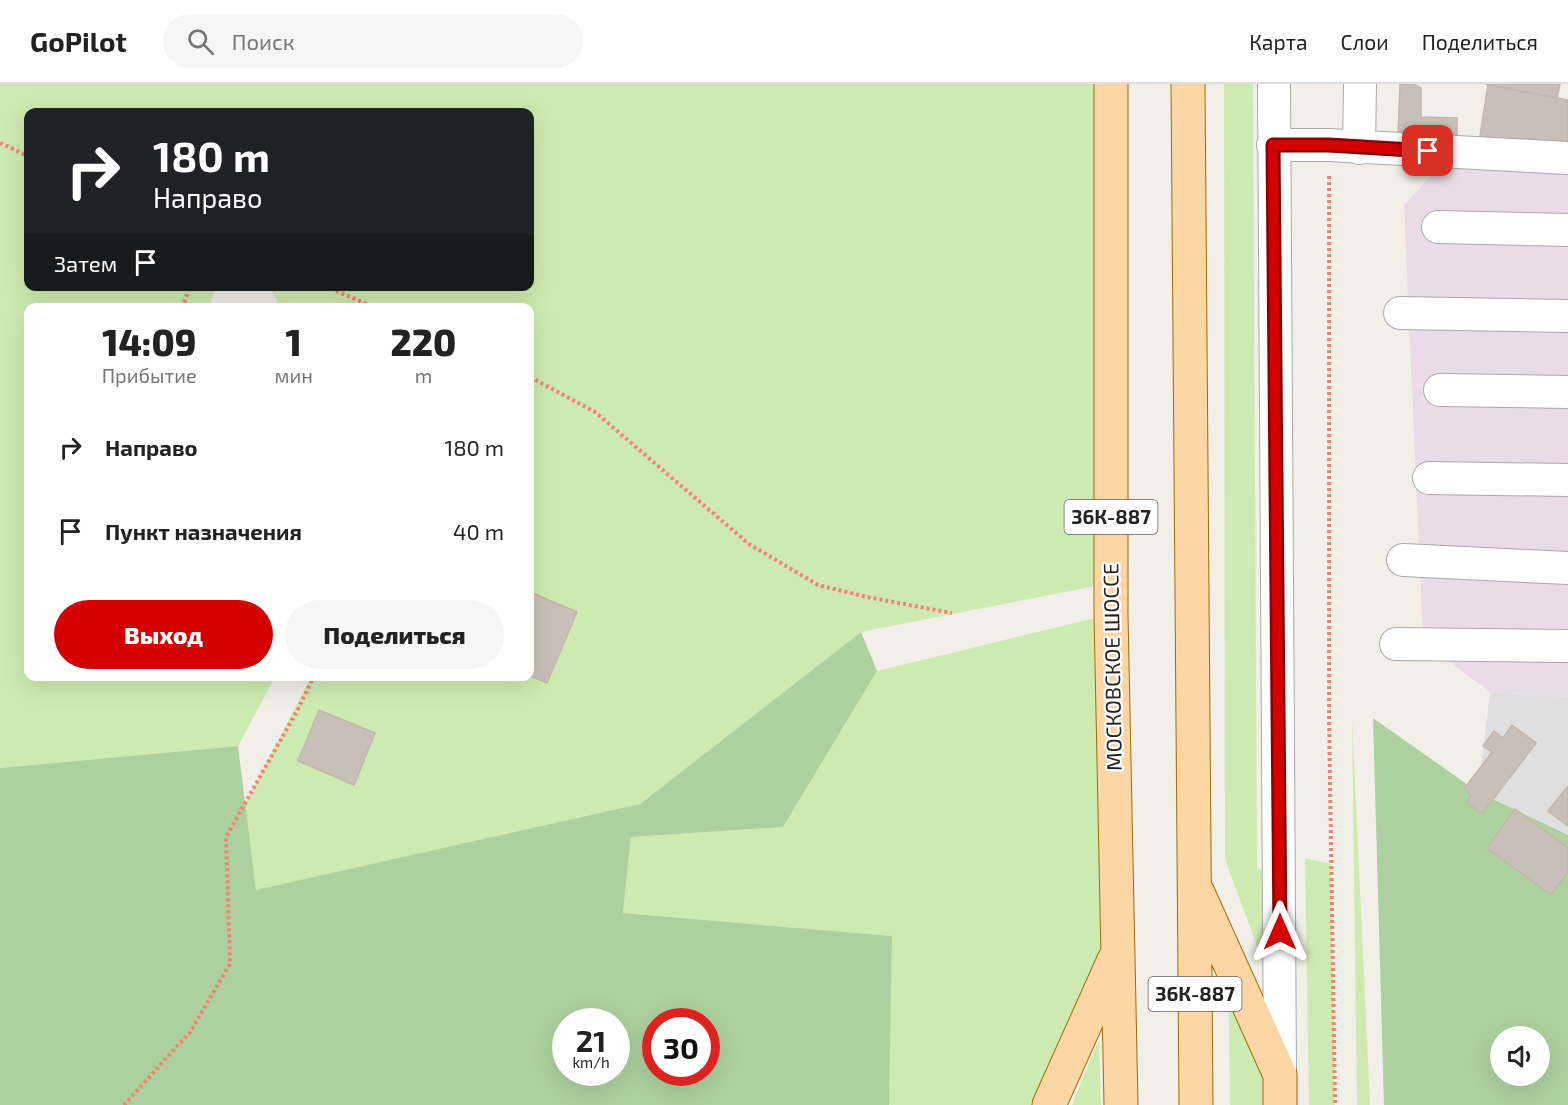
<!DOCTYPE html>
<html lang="ru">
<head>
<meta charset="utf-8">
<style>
	:root { --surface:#fff; --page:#f6f6f6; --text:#222; --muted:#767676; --line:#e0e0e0; --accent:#d40000 }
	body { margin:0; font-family:"Exo 2",sans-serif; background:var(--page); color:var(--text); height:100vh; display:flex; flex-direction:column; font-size:22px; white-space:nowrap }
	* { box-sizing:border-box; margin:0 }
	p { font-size:20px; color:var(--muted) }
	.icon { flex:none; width:33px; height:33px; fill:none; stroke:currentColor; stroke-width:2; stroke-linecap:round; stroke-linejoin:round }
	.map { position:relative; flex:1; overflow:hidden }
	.panel { position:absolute; left:24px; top:219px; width:510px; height:378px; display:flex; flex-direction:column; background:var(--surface); border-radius:12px; box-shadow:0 6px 24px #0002 }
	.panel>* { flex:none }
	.top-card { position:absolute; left:24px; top:24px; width:510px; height:183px; border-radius:12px; box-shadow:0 6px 24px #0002; background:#202124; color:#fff; overflow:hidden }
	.tools { position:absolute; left:1490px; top:942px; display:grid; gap:12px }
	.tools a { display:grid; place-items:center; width:60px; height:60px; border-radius:50%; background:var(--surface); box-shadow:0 6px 24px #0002; font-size:30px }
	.speed { position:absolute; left:552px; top:924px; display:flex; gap:12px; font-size:30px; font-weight:700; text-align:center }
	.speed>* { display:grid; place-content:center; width:78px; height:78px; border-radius:50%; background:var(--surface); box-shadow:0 6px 24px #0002; line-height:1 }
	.speed small { font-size:15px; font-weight:400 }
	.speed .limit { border:9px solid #d22; background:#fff; color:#111 }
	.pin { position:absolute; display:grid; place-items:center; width:51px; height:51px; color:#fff; margin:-26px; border-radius:12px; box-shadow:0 3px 9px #0006 }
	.me { position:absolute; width:66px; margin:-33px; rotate:0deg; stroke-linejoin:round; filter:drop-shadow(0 0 4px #0008) }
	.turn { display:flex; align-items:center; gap:21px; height:126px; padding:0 30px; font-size:27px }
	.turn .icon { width:78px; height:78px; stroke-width:2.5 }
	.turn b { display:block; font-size:42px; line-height:51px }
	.then { display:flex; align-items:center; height:57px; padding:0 30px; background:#0003; gap:12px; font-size:22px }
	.eta { display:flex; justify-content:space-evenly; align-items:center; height:102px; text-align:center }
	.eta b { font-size:36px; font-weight:800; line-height:42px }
	.cta { display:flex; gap:12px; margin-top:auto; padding:12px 30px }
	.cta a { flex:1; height:69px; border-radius:36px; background:var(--accent); color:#fff; font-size:24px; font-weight:800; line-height:69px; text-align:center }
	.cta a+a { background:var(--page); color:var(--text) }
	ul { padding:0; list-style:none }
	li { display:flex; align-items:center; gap:18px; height:84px; padding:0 30px }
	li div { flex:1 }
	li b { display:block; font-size:22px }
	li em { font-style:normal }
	header { display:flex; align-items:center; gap:36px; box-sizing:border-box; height:84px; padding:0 30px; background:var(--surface); border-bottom:2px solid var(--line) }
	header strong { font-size:28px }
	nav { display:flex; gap:33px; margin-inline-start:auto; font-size:21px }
	.search { width:420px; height:54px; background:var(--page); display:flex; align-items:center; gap:15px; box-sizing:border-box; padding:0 21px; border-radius:33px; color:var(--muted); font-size:22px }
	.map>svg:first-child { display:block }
</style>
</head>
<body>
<header>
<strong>GoPilot</strong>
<div class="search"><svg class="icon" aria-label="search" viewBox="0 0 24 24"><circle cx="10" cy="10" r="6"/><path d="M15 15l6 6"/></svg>Поиск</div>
<nav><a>Карта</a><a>Слои</a><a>Поделиться</a></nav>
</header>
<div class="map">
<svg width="1568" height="1021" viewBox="0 0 1568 1021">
	<rect width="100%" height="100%" fill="#f2efe9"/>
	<path fill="#e0dfdf" d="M1490,608L1568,613V751L1478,708Z"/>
	<path fill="#ebdbe8" d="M1442,80L1568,84V613L1490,608L1423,558L1404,121Z"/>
	<path fill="#cdebb0" d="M0,0H1112L1111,499L861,548L640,720L256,807L243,724L311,593L530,592V224L280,223L270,203L530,202V28H28V202L216,203L209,223L28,224V592L275,593L238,662L0,684Z
		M1224,0H1253L1257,785L1271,788L1265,884L1225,775Z
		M1111,530L1118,866L1049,1021H889L891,852L623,829L631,753L783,743L877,587Z
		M1352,634L1370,1021H1357Z
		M1305,774L1331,780L1335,1021H1309Z
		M1228,876L1267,962V1021H1230Z
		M1099,955L1101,1021H1072Z"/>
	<path fill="#add19e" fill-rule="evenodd" d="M861,548L877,587L783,743L631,753L623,829L892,852L889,1021H0V684L238,662L256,806L640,720ZM566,938H616V988H566ZM656,938H706V988H656Z
		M1373,634L1478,708L1568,751V1021H1384ZM1500,952H1539V992H1500Z"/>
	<path fill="#c7bfb8" stroke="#c4b6ab" stroke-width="1.5" d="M1400,0H1413L1421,4V33L1457,34V54L1398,52Z
		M1485,0H1560L1557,14Z
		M1488,1L1568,16V65L1479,58Z
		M530,508L577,528L547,599L530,592Z
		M319,626L375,649L354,701L298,677Z
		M1512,641L1536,659L1482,730L1466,718L1471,711L1464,705L1492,668L1483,662L1494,647L1503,654Z
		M1568,702V742L1548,727Z
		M1515,725L1568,764V788L1551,811L1487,764Z"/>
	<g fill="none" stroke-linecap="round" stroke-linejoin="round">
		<g stroke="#a9a9a9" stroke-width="34">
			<path id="minor" d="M1274,0L1280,991
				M1273,61H1329L1568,74
				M1359,64L1360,0
				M1438,143L1568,146
				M1400,229L1568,232
				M1440,306L1568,308
				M1429,394L1568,396
				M1403,476L1568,484
				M1396,560L1568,562"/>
		</g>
		<g stroke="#a06b00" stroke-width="35">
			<path id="major" d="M1111,0V530L1121,1021
				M1188,0L1196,1021
				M1198,809L1280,991V1021
				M1049,1021L1114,876"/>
		</g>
		<path stroke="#fa8072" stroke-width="4" stroke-dasharray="3 3" stroke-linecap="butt" d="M0,59L28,72
			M1329,92V633L1335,1021
			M325,202L376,224
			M182,224L190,202
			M530,293L595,328L749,460L818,501L867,513L952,529
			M124,1021L190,948L230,880L226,753L297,627L314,592"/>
		<use href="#minor" stroke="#fff" stroke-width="32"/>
		<use href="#major" stroke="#fcd6a4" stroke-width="33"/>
	</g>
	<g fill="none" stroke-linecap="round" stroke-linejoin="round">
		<g stroke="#8a0000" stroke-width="15">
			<path id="route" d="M1280,848L1273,61H1329L1428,67"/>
		</g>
		<use href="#route" stroke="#d40000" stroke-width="10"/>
	</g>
	<g text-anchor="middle" stroke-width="4.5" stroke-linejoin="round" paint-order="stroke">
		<g fill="#fff" stroke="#646464" stroke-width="1.5">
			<rect x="1064.5" y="416" width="93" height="34" rx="4.5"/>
			<rect x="1148.5" y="893" width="93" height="34" rx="4.5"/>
		</g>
		<g font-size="20" font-weight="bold" fill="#222">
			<text x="1111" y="440">36К-887</text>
			<text x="1195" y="917">36К-887</text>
		</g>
		<g font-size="21" fill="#222" stroke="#fff">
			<text transform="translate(1113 583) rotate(-91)" y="7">МОСКОВСКОЕ ШОССЕ</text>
		</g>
	</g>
</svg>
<div class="tools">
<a><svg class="icon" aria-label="sound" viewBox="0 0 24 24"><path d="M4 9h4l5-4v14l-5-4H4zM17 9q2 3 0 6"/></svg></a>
</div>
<div class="speed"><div>21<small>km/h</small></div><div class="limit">30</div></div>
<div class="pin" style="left:1428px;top:67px;background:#d93025"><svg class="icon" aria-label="arrive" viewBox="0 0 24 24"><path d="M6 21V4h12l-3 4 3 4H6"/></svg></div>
<svg class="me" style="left:1280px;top:848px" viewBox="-20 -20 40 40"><path d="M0-17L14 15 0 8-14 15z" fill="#d40000" stroke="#fff" stroke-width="4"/></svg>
<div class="top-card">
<div class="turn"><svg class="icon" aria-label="right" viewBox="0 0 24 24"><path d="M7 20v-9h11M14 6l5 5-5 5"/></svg><div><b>180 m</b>Направо</div></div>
<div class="then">Затем<svg class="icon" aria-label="arrive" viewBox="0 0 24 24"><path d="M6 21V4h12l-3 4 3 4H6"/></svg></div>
</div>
<section class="panel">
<div class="eta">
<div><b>14:09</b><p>Прибытие</p></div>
<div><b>1</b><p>мин</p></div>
<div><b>220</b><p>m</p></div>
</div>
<ul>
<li><svg class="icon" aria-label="right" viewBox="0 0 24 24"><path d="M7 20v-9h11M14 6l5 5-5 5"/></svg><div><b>Направо</b></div><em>180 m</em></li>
<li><svg class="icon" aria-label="arrive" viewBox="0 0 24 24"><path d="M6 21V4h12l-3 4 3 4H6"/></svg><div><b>Пункт назначения</b></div><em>40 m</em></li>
</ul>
<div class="cta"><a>Выход</a><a>Поделиться</a></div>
</section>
</div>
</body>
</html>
